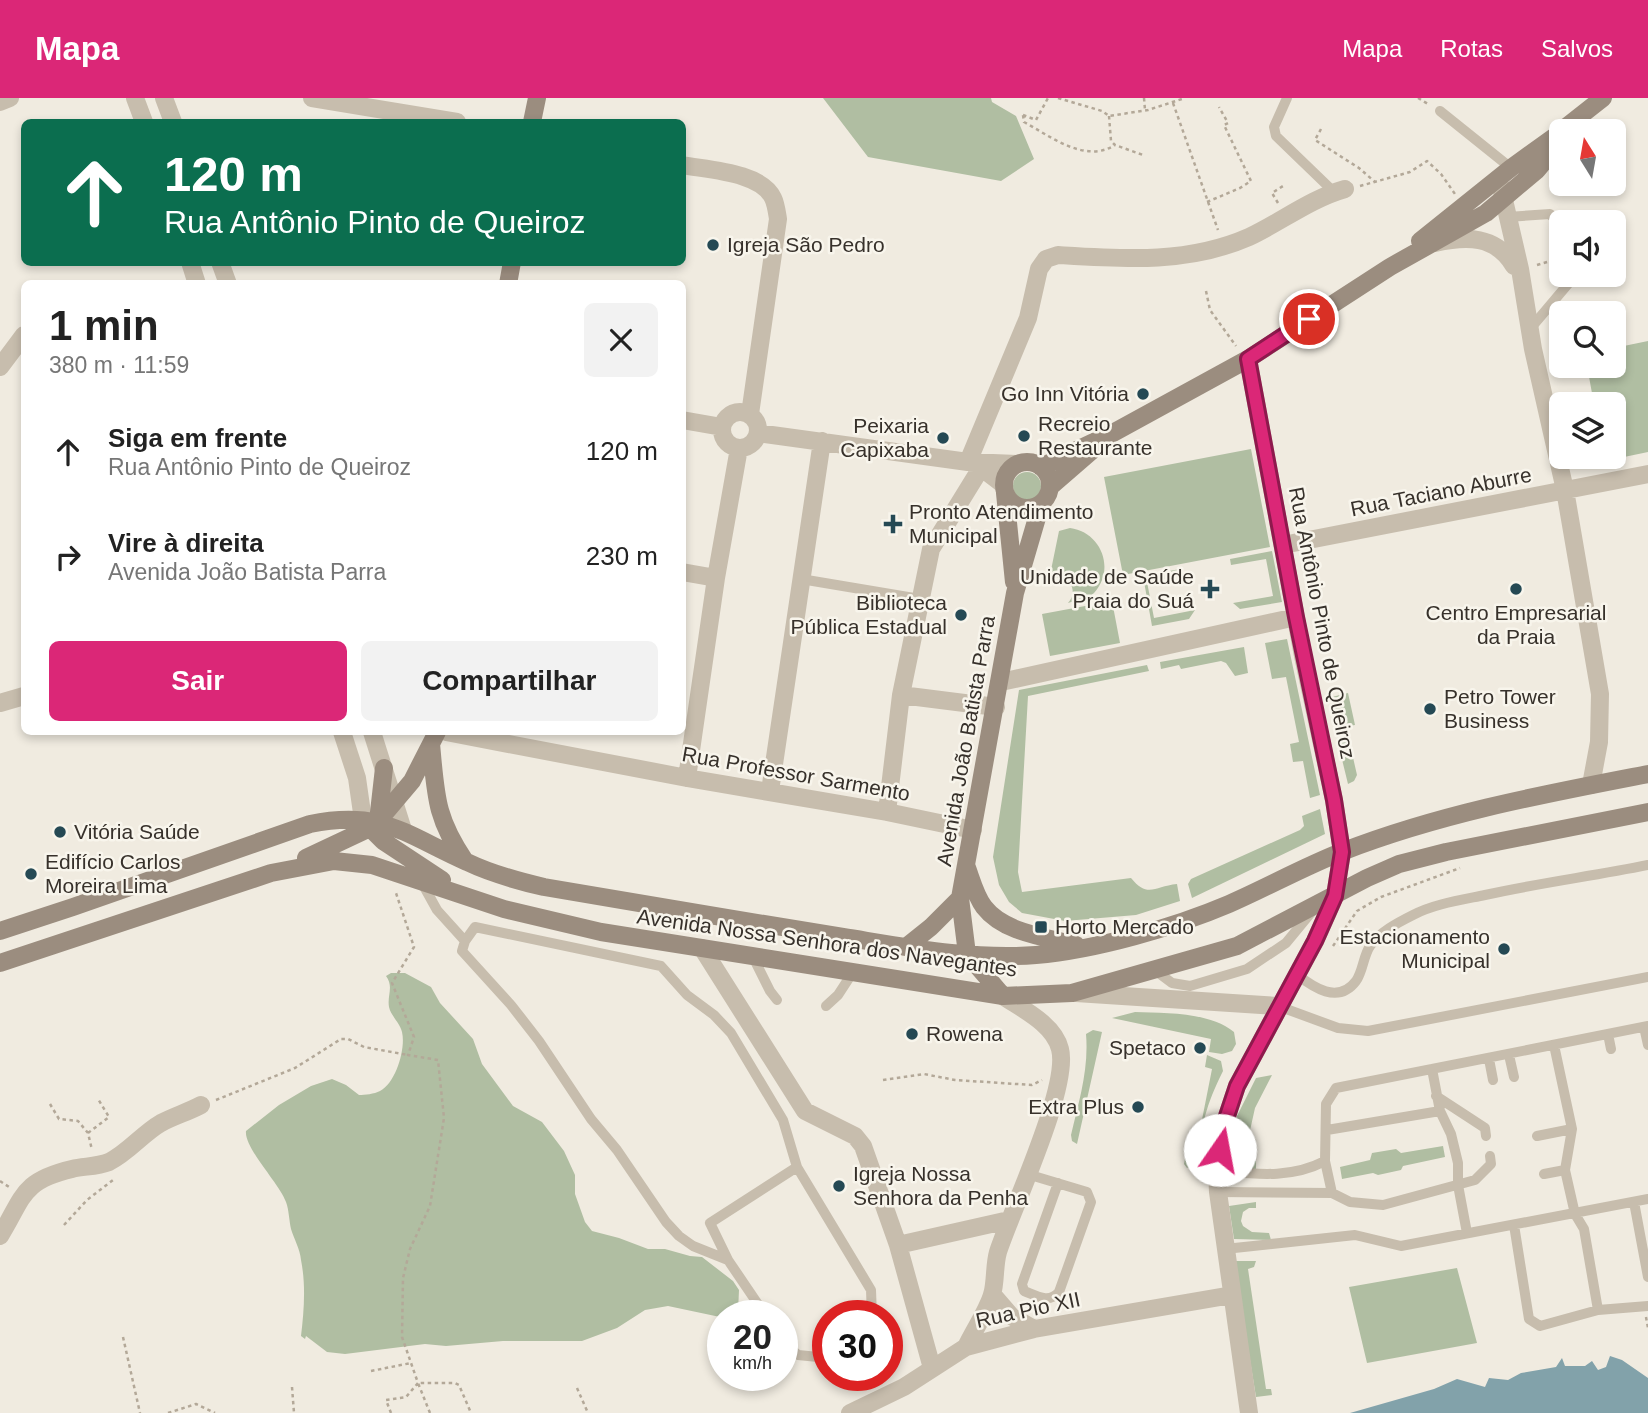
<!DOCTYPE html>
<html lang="pt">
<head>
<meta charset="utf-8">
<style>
	:root { --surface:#fff; --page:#f2f2f2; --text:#222; --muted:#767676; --accent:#db2777 }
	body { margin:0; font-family:Helvetica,sans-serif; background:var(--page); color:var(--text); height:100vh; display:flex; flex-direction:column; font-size:26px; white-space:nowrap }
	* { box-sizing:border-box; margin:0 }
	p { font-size:23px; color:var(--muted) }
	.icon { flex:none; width:38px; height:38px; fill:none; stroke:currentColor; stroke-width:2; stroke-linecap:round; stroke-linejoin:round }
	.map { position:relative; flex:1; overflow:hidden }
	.sheet { position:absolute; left:21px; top:182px; width:665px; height:455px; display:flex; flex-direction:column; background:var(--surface); border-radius:10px; box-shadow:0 4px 10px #0003 }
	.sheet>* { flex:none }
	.hud { position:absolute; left:21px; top:21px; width:665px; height:147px; border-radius:10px; box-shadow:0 4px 10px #0003; background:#0b6e4f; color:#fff; overflow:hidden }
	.needle { width:46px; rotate:349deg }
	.fabs { position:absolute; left:1549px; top:21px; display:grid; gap:14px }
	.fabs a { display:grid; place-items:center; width:77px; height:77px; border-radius:10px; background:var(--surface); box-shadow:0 4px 10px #0003; font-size:35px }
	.speed { position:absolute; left:707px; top:1202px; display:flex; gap:14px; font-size:35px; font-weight:700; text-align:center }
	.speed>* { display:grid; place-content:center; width:91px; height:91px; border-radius:50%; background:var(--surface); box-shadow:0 4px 10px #0003; line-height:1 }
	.speed small { font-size:18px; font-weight:400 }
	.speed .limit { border:10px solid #d22; background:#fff; color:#111 }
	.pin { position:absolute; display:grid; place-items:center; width:60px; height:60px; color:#fff; margin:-30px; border:4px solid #fff; border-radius:50%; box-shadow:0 2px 7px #0007 }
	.me { position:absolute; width:77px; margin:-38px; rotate:12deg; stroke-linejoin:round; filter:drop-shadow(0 0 5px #0008) }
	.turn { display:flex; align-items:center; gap:24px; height:147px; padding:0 28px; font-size:32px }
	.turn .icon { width:91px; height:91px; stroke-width:2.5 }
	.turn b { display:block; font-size:49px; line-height:60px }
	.round { display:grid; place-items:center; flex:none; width:74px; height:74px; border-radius:10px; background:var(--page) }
	.head { display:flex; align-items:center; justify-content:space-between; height:119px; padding:0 28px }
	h1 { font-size:42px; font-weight:800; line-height:52px }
	.action { display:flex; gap:14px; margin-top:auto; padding:14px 28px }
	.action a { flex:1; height:80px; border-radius:10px; background:var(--accent); color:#fff; font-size:28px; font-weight:800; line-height:80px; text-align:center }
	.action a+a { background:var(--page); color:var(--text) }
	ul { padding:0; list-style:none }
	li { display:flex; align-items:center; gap:21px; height:105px; padding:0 28px }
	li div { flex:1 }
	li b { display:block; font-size:26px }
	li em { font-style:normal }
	header { display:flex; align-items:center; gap:42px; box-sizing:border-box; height:98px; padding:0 35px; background:var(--accent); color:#fff }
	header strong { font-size:33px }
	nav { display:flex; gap:38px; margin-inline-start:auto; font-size:24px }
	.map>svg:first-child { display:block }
</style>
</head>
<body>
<header>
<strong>Mapa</strong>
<nav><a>Mapa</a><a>Rotas</a><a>Salvos</a></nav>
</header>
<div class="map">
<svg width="1648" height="1315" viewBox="0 0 1648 1315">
	<rect width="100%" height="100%" fill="#f0ebe0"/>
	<path fill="#b0bea2" d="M823,0H991L992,4L1016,18L1034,61L1001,83L868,59Z
		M1648,243V354L1605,363L1604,359H1614V306H1594L1587,268H1614V250Z
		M1251,351L1270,449L1123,477L1104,379Z
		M1013 388a14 14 0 1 1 28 0a14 14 0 1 1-28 0Z
		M1070,430C1101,434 1116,471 1094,495C1088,501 1076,502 1068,505C1074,498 1074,493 1070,484L1050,477L1059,433Z
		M1272,453L1282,504L1240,511L1233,505L1273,498L1266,461L1231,467L1230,461Z
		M1180,471L1182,478L1147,484L1154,520L1195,512L1189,521L1152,528L1143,478Z
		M1112,503L1120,545L1050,558L1042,516Z
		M1287,541L1320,697L1310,700L1303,663L1293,664L1290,646L1299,644L1286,579L1272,581L1265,545Z
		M1244,549L1248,575L1235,578L1226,565L1221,563L1181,571L1179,567L1161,571L1160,564Z
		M1147,567L1149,573L1028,598L1018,774L1022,794L1131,780C1148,801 1155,788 1177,786L1180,803L1136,817L1065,823L1022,815L1009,804L999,787L993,759L1019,592Z
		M1348,595L1355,627L1336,630L1331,602L1332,599Z
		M1342,637L1349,642L1357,677L1354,683L1348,686L1337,641Z
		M1320,711L1325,736L1192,800L1188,786L1191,781L1300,732L1304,728L1302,718Z
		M391,875H405L431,889L440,905L473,941L482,966L513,1008L542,1024L564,1053L575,1077V1096L585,1124L592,1133L619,1140L648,1151H665L690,1158L702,1159L733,1183L739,1192L738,1214L720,1219L668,1208L645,1212L617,1230L582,1243H503L446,1248L425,1246L345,1256L327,1254L306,1238L305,1241L301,1238C304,1213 306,1187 301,1162C300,1151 294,1141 291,1131C289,1122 289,1112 286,1104C279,1085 244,1050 246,1033L279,1007L311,988L332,981L346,987L359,997C365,997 374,996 380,993C396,985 406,950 402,934C400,925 391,918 389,909C387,897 394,889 386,878Z
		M1135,914C1165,915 1210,914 1234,934L1236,946L1232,953L1222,956L1209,954L1211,941L1112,920Z
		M1093,932L1102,934L1077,1046L1072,1043L1071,1037C1079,1003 1089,971 1086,936Z
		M1207,957L1221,963L1223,973C1206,1007 1201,1028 1197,1066L1187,1070L1184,1066L1186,1056L1195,1057L1212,971L1205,969Z
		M1272,977L1255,1010L1245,1055L1247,1062L1256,1063V1076L1228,1072L1233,1026L1256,980Z
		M1443,1048L1445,1059L1403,1068L1401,1072L1378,1077L1373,1075L1342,1081L1340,1069L1370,1062L1372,1055L1396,1051L1401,1055Z
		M1256,1104V1110H1249L1243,1114L1241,1123L1243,1128L1252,1134L1269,1135L1271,1142L1234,1141L1229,1108Z
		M1234,1163H1256L1254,1169L1248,1171L1266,1291H1271L1272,1297L1256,1299Z
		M1457,1170L1477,1245L1367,1265L1349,1189Z"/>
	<path fill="#82a2aa" d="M1610,1258L1622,1262L1648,1280V1315H1350L1434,1291L1457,1281L1485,1289L1489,1280L1508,1282L1521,1275L1556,1269L1562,1260L1565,1268H1585L1592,1263L1598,1272L1606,1269Z"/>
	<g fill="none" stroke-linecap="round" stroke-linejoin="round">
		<path stroke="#b3a898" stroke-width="2.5" stroke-dasharray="3.5 3.5" stroke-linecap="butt" d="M1058,0L1102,13L1109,18L1148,12L1182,1
			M1144,0L1145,12
			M1418,0L1428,6
			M1173,5L1218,132
			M1023,17L1024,24C1050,38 1085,66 1115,47
			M1023,17L1036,22L1048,0
			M1109,18L1111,43L1115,47L1143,57
			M1321,31L1315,42L1359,70L1375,84
			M1360,88L1410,74L1427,63L1441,76L1455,96
			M1207,104L1240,90L1251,83L1224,27L1228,25L1219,9
			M1278,105L1272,95L1283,88
			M1537,167L1557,161L1561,152
			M1206,193L1210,212L1236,248
			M1333,848L1357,813L1381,799L1460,770
			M883,982L924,976L955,982L1032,987L1042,982
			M216,1002L295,970L341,941H348L364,949L408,957
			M50,1006L59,1021L78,1023L88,1035L92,1052
			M88,1035L109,1019L98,1001
			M0,1083L9,1089
			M64,1127L87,1102L113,1082L112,1080
			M1646,1219L1648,1230
			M123,1239L140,1315
			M371,1273L411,1265
			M292,1289L294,1315
			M577,1290L588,1315
			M168,1315L196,1306L215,1315
			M391,1315L386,1302L406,1299L418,1285L402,1239L403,1180L410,1151L430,1108L444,1020L438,962L408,957L414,939L392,885L414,849L395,792
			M430,1315L418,1285H455L459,1287L471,1315"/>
		<path stroke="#c7bdad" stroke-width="10" d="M1287,0L1274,29L1276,38L1334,94
			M1440,13L1511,70
			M1507,119L1550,116L1561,128
			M1530,231L1568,186L1572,177
			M801,481L920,501
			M422,785L437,812L465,843
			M753,859L770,893L777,902
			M1156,873L1172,885L1190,888L1247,871L1286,845L1314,811
			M1296,876C1313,889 1338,907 1356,883C1363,873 1363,859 1370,848C1380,834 1397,825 1413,817C1434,806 1461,802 1485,797C1539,785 1594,778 1648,767
			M826,908L838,897L853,874
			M1278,908L1338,930L1368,933L1648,879
			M1644,929L1648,947
			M1608,936L1611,951
			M1554,947L1572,1031L1565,1072L1575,1116L1584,1131L1598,1212
			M1509,957L1514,979
			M1489,961L1493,982
			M1432,971L1440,1013L1451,1036L1458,1065V1087L1467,1135
			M1436,998L1485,1030L1486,1038
			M1327,1032L1440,1013
			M1537,1038L1572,1031
			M1325,1063L1332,1095
			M1217,1073C1255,1076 1291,1081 1325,1063L1326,1006L1336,990L1648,928
			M1027,1076L1087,1094L1091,1104L1059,1194C1049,1206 1037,1198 1024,1193L1022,1186L1058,1085
			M1544,1076L1565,1072
			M1218,1094L1332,1095L1350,1104L1383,1107L1475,1082L1491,1066L1490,1058
			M1634,1104L1648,1179
			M1514,1127L1529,1221L1540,1228L1598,1212L1648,1208
			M1225,1151L1355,1137L1401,1148L1648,1101
			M728,1162L710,1125L797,1069
			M766,1218L728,1162L693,1148L679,1138L666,1124L617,1052L591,1021L539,943L511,907L462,853L465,843L475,829L661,868L687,897L714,917L731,935L783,1022L797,1069L871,1192L872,1218
			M782,1243L798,1257L828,1260"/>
		<path stroke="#c7bdad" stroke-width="18" d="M312,0L457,24
			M0,4L10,0
			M682,67C708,72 761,74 773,100C776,106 777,115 778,121L750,316
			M1501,89L1520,171L1533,251L1565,392L1600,596L1599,644L1591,687
			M1435,145C1466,138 1496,137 1514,168
			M1248,261L1303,558L1334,702L1342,754L1335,798L1315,843L1237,988L1223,1030L1217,1073L1218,1094L1249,1315
			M0,269L24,237
			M722 332a18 18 0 1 1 36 0a18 18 0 1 1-36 0Z
			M682,322L722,329
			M758,335L968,364L1017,366
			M968,364L1028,220L1039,171L1046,161L1058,157C1123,161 1188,166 1249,139C1281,124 1310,101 1345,91
			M974,364L1004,387
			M1283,447L1648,376
			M682,474L716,480
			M1001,584L1296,519
			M901,597L996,609
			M0,605L24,598
			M446,634L687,680L887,714L973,732
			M687,680L716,480L739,350
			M770,693L822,343
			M887,714L901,597L931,451L984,365
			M702,850L805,1013L855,1038L863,1048L898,1147L932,1270
			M1076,895L1278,908
			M0,1138C24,1099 21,1083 72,1071C84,1068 96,1069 109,1064C129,1054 142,1036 161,1025C174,1018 188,1014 201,1007
			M898,1147L1009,1122
			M992,1196L1011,1218L1034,1231
			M966,1249C974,1232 986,1215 992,1197C996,1183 994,1168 998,1154C1012,1111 1070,989 1060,951C1054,926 1022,911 1003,898
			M850,1315L904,1289L966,1249L1034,1231L1232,1197"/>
		<path stroke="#c7bdad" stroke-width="18" d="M135,0L144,24
			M164,0L173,24
			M190,164L197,186
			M220,164L228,186
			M342,634L357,680L363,722
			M372,634L403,732"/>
		<path stroke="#9b8d7f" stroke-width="18" d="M532,24L537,0
			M1561,33L1603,0
			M1420,143L1511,70L1561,34
			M508,186L512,164
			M1004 387a23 23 0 1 1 46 0a23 23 0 1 1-46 0Z
			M1041,369L1111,336L1248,261L1390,169L1486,115L1537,72L1561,43
			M1050,389L1095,350
			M1005,395L1014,484
			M431,646C436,697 435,719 465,763
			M378,723L384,670
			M364,724L383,743L442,782
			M306,760L374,728L412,683L437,634
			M966,767C971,780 975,797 984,809C1004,835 1046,839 1076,847
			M0,833L73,809L310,726C382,711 406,737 467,764C492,776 518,783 544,789C644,806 743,823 843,839C906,849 972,862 1036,857C1095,852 1175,829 1229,806C1268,789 1305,768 1344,753C1442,715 1545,696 1648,676
			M906,849L931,829L960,800
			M967,856L960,800L1015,495L1041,406
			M967,856L1003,898
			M0,865L271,775L334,763L372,767L504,811L601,834L1003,898L1072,895L1237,848L1367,780L1399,766L1446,754L1648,714"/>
	</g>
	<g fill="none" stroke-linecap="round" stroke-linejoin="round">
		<g stroke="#8e194d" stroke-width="18">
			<path id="route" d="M1220,1052L1223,1030L1237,988L1315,843L1335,798L1342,754L1334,702L1296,519L1248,261L1309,221"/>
		</g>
		<use href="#route" stroke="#db2777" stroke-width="12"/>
	</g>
	<g fill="#254954" stroke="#f8f5ec" stroke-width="2.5">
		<circle cx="713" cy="147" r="7"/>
		<circle cx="1143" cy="296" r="7"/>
		<circle cx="1024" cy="338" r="7"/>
		<circle cx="943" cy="340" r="7"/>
		<path d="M889.5 415.5h7v7h7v7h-7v7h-7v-7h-7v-7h7z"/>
		<path d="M1206.5 480.5h7v7h7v7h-7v7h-7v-7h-7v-7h7z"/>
		<circle cx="1516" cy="491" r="7"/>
		<circle cx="961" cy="517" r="7"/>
		<circle cx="1430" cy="611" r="7"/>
		<circle cx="60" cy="734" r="7"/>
		<circle cx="31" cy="776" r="7"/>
		<rect x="1034" y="822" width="14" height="14" rx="3.5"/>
		<circle cx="1504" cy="851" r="7"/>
		<circle cx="912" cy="936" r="7"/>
		<circle cx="1200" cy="950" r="7"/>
		<circle cx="1138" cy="1009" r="7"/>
		<circle cx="839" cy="1088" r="7"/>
	</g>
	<g text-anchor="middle" stroke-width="5" stroke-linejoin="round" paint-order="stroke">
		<g font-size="21" fill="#37312b" stroke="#f8f5ec" text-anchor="start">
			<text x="727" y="154">Igreja São Pedro</text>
			<text x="1129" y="303" text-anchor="end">Go Inn Vitória</text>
			<text x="1038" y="333">Recreio<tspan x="1038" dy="24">Restaurante</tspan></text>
			<text x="929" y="335" text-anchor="end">Peixaria<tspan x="929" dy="24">Capixaba</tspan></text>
			<text x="909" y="421">Pronto Atendimento<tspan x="909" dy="24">Municipal</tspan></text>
			<text x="1194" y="486" text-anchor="end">Unidade de Saúde<tspan x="1194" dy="24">Praia do Suá</tspan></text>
			<text x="947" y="512" text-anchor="end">Biblioteca<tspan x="947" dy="24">Pública Estadual</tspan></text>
			<text x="1516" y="522" text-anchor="middle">Centro Empresarial<tspan x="1516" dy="24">da Praia</tspan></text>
			<text x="1444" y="606">Petro Tower<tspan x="1444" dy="24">Business</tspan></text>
			<text x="74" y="741">Vitória Saúde</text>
			<text x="45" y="771">Edifício Carlos<tspan x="45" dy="24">Moreira Lima</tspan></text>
			<text x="1055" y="836">Horto Mercado</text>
			<text x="1490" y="846" text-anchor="end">Estacionamento<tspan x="1490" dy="24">Municipal</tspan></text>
			<text x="926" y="943">Rowena</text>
			<text x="1186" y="957" text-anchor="end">Spetaco</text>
			<text x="1124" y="1016" text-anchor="end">Extra Plus</text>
			<text x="853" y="1083">Igreja Nossa<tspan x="853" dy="24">Senhora da Penha</tspan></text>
		</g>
		<g font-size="21" fill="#37312b" stroke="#f8f5ec">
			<text transform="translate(1441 394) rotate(-11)" y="7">Rua Taciano Aburre</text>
			<text transform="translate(1322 525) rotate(79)" y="7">Rua Antônio Pinto de Queiroz</text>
			<text transform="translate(966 643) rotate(-80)" y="7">Avenida João Batista Parra</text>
			<text transform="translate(796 676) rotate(10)" y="7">Rua Professor Sarmento</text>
			<text transform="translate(827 845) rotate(8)" y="7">Avenida Nossa Senhora dos Navegantes</text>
			<text transform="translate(1028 1212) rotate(-12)" y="7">Rua Pio XII</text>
		</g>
	</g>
</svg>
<div class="fabs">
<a><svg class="needle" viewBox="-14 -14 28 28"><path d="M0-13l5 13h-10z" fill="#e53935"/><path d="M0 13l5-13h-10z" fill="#767676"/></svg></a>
<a><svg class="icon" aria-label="sound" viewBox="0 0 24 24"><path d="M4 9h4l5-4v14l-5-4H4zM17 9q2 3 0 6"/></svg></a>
<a><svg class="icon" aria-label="search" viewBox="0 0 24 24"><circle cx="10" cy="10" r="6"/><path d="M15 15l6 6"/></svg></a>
<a><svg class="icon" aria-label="layers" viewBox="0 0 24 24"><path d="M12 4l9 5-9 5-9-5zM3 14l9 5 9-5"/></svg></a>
</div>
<div class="speed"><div>20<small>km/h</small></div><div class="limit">30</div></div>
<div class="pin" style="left:1309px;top:221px;background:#d93025"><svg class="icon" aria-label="arrive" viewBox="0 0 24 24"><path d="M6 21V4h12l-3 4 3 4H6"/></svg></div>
<svg class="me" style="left:1220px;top:1052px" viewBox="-20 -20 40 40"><circle r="19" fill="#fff"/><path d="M0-13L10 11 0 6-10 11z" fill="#db2777"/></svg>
<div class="hud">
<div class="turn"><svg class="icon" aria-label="ahead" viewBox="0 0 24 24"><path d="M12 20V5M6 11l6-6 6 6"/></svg><div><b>120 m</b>Rua Antônio Pinto de Queiroz</div></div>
</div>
<section class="sheet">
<div class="head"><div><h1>1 min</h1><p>380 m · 11:59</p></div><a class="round"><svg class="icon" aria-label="close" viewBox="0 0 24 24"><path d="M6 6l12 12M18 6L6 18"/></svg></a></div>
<ul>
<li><svg class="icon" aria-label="ahead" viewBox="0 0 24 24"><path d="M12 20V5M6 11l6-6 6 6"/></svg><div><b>Siga em frente</b><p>Rua Antônio Pinto de Queiroz</p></div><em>120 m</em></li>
<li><svg class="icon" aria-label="right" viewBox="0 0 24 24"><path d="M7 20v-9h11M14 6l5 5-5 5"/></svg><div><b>Vire à direita</b><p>Avenida João Batista Parra</p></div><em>230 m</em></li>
</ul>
<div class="action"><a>Sair</a><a>Compartilhar</a></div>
</section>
</div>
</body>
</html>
